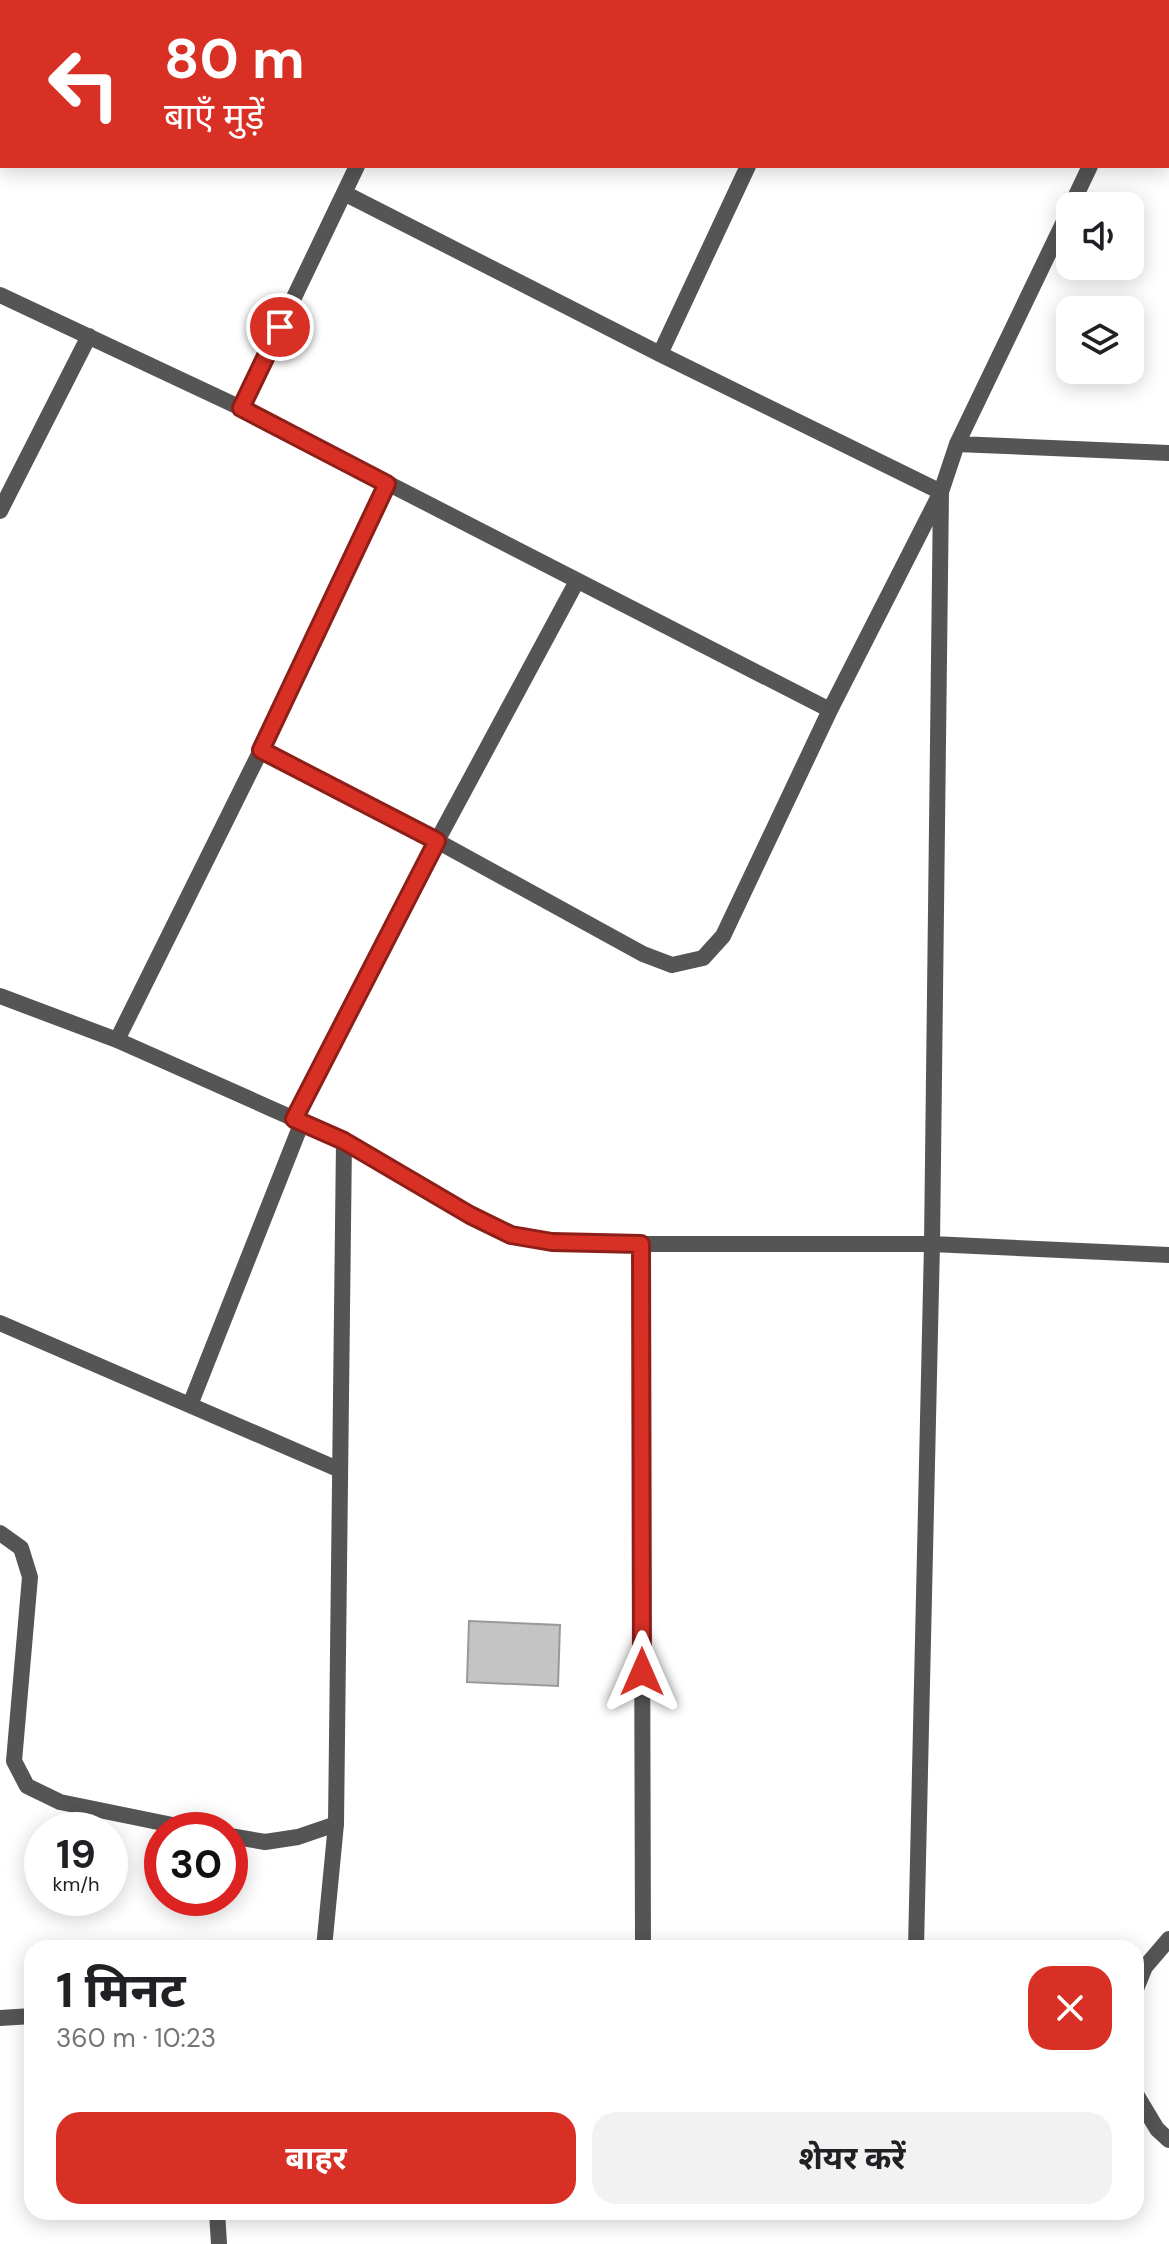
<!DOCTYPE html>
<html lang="hi">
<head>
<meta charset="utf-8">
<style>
	:root { --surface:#fff; --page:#f2f2f2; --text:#202124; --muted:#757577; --accent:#d93025 }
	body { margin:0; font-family:"DM Sans","Noto Sans Devanagari",sans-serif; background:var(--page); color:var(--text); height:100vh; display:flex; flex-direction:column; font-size:30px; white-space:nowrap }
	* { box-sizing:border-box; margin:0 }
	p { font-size:26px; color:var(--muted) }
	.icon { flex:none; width:44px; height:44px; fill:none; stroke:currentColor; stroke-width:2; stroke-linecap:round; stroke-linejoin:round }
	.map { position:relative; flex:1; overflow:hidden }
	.side { position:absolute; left:24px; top:1940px; width:1120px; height:280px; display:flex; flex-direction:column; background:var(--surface); border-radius:24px; box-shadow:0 4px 20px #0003 }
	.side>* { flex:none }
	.banner { position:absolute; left:0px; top:0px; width:1170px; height:168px; box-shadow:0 4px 20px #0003; background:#d93025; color:#fff; overflow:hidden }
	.fabs { position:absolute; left:1056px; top:192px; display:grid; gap:16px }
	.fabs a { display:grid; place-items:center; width:88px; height:88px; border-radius:16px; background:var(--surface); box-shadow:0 4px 20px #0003; font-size:40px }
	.speed { position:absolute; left:24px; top:1812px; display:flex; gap:16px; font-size:40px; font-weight:700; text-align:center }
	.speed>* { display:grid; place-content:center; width:104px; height:104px; border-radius:50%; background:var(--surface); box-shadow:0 4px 20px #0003; line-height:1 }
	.speed small { font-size:20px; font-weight:400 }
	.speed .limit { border:12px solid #d22; background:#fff; color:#111 }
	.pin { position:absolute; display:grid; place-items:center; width:68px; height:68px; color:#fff; margin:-34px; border:4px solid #fff; border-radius:50%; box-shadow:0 2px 8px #0007 }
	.me { position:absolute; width:88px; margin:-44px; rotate:0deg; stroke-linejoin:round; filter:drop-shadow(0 0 6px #0008) }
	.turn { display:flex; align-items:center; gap:28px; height:168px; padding:0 32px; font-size:36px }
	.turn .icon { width:104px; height:104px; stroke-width:2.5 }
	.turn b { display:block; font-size:56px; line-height:68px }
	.round { display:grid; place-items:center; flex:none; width:84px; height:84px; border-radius:24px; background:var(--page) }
	.head { display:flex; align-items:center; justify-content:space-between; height:136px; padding:0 32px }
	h1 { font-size:48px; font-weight:700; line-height:60px }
	.primary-button { display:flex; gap:16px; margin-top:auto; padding:16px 32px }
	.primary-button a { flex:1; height:92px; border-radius:24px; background:var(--accent); color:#fff; font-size:32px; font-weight:700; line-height:92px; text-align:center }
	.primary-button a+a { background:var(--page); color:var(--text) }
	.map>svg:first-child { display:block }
</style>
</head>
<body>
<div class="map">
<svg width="1169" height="2244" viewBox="0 0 1169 2244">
	<rect width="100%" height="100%" fill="#fff"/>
	<path fill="#c4c4c4" stroke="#999" stroke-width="2" d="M469,1621L560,1625L558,1686L467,1682Z"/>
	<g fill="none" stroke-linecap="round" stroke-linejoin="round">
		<path stroke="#555" stroke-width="16" d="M0,1533L21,1548L30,1577L14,1761L27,1786L60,1802L197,1830
			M230,1836L265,1842L298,1837L336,1824
			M0,2018L32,2016
			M217,2212L219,2244"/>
		<path stroke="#555" stroke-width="16" d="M229,0L234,2
			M1096,0L1100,2
			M437,2L438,0
			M824,2L825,0
			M344,193L660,354L941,492L932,1244L916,1948
			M1071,206L1090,166
			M0,295L241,408L830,710
			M660,354L748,166
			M241,408L357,166
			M957,444L1169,453
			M0,511L89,336
			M261,750L437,841L643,954L672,965L703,958L723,936L830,710L941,492L957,444L1070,209
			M0,996L117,1040L344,1141L470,1215L511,1235L552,1242L641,1244H932L1169,1255
			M117,1040L261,750L387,484
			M294,1119L437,841L577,581
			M641,1244L643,1948
			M0,1323L340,1470
			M190,1405L302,1122
			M324,1948L336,1824L344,1141
			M1136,1989L1145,1967L1169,1939
			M1136,2094L1157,2129L1169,2140"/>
	</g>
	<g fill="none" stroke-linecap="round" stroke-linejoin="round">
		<g stroke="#8d1f18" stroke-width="20">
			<path id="route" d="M280,327L241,408L387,484L261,750L437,841L294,1119L344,1141L470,1215L511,1235L552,1242L641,1244L642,1672"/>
		</g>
		<use href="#route" stroke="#d93025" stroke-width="14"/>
	</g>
</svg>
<div class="fabs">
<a><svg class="icon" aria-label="sound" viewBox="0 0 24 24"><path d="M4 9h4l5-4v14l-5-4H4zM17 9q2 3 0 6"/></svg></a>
<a><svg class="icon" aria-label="layers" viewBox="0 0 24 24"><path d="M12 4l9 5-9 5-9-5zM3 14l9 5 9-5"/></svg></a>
</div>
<div class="speed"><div>19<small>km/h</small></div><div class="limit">30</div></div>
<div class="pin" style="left:280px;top:327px;background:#d93025"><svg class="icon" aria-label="arrive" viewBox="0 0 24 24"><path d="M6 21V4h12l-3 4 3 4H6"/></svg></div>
<svg class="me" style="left:642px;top:1672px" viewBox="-20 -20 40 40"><path d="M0-17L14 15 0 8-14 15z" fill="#d93025" stroke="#fff" stroke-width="4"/></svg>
<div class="banner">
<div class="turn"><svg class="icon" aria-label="left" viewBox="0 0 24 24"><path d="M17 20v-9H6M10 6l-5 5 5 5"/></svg><div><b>80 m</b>बाएँ मुड़ें</div></div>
</div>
<section class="side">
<div class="head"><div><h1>1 मिनट</h1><p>360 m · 10:23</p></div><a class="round" style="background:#d93025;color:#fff"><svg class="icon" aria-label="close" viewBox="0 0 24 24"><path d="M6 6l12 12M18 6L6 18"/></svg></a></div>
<div class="primary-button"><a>बाहर</a><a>शेयर करें</a></div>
</section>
</div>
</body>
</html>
